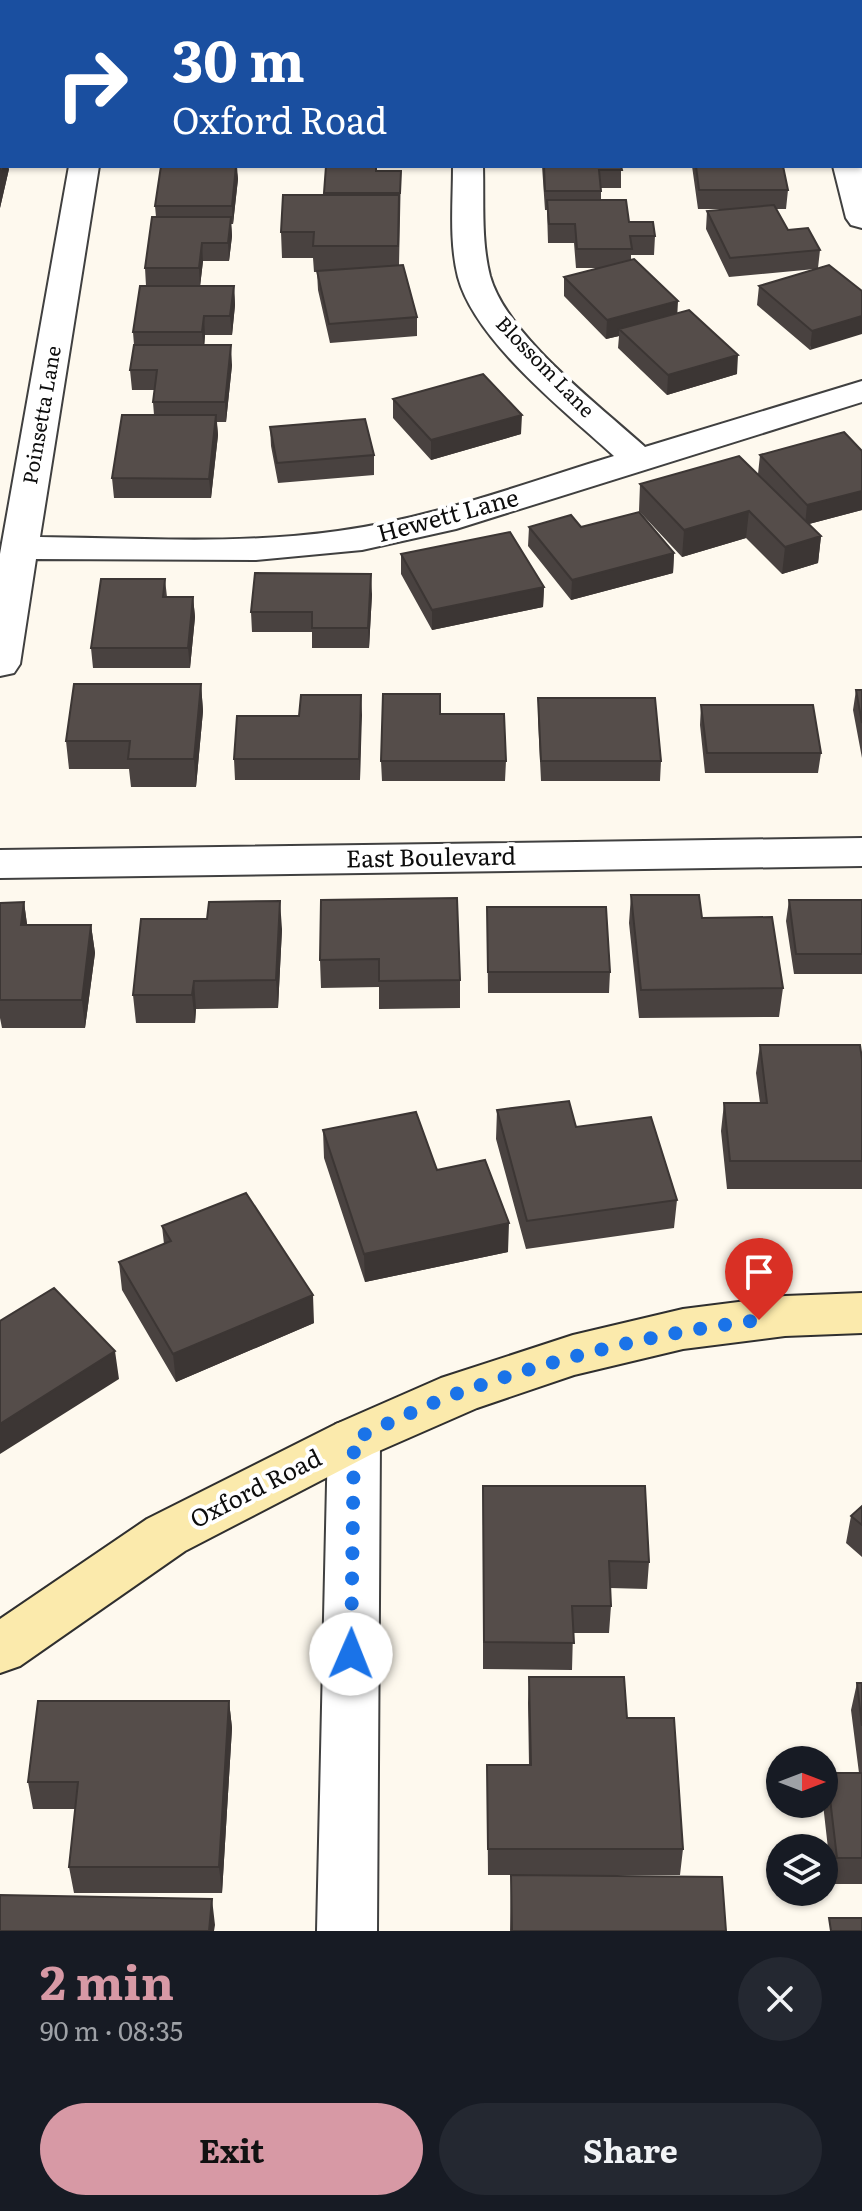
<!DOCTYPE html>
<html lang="en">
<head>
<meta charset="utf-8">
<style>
	:root { --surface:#171b24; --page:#242831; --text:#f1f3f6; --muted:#9ea1a6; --accent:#d799a5 }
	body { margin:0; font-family:Literata,serif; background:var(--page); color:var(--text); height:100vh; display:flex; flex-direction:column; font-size:30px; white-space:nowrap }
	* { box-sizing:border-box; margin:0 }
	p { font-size:26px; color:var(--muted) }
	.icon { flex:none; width:44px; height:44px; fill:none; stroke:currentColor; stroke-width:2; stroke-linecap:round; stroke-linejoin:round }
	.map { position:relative; height:1931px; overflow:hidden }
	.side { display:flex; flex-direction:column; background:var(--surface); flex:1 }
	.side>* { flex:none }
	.banner { position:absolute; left:0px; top:0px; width:862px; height:168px; box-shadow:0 2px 6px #0004; background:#1a4fa0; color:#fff; overflow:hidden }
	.needle { width:52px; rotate:90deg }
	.fabs { position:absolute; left:766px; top:1746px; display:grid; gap:16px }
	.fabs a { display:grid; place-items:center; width:72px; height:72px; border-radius:50%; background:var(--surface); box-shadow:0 2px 6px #0004; font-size:40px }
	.pin { position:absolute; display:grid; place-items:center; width:68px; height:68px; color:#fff; margin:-82px -34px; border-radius:50% 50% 50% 0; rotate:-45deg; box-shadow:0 0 8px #0007 }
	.pin .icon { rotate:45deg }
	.me { position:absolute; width:88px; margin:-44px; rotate:1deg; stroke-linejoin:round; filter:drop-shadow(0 0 6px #0008) }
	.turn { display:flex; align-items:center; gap:28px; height:168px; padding:0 40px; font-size:36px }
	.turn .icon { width:104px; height:104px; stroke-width:2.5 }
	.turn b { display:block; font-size:56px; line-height:68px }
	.round { display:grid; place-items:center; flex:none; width:84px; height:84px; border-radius:42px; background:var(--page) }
	.overview { display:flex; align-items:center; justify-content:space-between; height:136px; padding:0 40px }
	h1 { font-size:48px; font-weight:700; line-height:60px; color:var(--accent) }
	.primary-button { display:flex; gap:16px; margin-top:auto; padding:16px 40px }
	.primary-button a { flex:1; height:92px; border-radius:48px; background:var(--accent); color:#111; font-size:32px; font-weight:700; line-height:92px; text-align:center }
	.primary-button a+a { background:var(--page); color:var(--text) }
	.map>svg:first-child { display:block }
</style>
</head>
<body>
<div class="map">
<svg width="862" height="1931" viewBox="0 0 862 1931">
	<rect width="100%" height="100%" fill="#fef9ee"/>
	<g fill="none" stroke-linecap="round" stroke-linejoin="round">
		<g stroke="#404040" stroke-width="4">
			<path id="street" d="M448,0H476V2H448Z
				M794,0H822V2H794Z
				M860,161L862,164V228L851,225L846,218L833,166H860Z
				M69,166H99L40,537C139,538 240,545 338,531C433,518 523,484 614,456C566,412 475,341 458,277C449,241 453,203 453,166H483C484,202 481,241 490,276C507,336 599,405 645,447L862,381V402L456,529L362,550L256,560L36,559L20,664L14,673L0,676V554Z
				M862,838V866L0,878V850Z
				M354,1418L372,1424L380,1439L377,1931H317L328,1439L336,1424Z"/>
		</g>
		<g stroke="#2f2f2f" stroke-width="4">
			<path id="secondary" d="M862,1293V1333L785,1336L683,1349L574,1375L477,1408L372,1454L185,1551L20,1666L0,1673V1619L147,1519L336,1424L441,1378L573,1335L683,1309L785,1296Z"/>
		</g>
		<use href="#street" fill="#fff" fill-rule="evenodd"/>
		<use href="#secondary" fill="#fbeaac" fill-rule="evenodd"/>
	</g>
	<path fill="#494240" d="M316,0H396L397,2H316Z
		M528,0H609V2H528Z
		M666,0H746V2H666Z
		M0,2H2V166L9,169L0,208Z
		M161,166H237L238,179L233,224H231L232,236L229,261H203L200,286H234L235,305L232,335H205L204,345L232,365L226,422H217L218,435L211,498H114L112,478L154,415L153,402L155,390H132L130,370L134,345L133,332L146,286L145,268L156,217L155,206Z
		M326,166H377V171H401L399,265L417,317V336L330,343L318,290L317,272H314L313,258H282L281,232L324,195Z
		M542,166H621V188H601V200L629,222L655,236L654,255H631V260L677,313L737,374L667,395L618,348L619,336L606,339L564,296V277L598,268H576L574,243H548L547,210H545Z
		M692,166H783L788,190L786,209H776L788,230L820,250L818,268L829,265L810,350L757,305L759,286L815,269L729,277L706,229L707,211L729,209H698Z
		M393,399L521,434L431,460L393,418Z
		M270,427L374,455V475L278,483L271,446Z
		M862,451V510L809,524L821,536L818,563L782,574L746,538L682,557L639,511L640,484L758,474L760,455Z
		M529,527H581L674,553L673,573L571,600L528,546Z
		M401,554L544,587L543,607L432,630L401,574Z
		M165,579L167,597H193L195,617L190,668H93L91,648Z
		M372,594L369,648H312V632H252L251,612Z
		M201,684L203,711L196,787H131L129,769H69L66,741Z
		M856,690H862V758L853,710Z
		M361,695L360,780H235L234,759L299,716Z
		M538,698L661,761L660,781H541L538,718Z
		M701,705L821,753L818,773H705L700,725Z
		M440,714L506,761L505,781H382L381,761Z
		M631,895L702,918L783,988L779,1017L639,1018L629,923Z
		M321,900L460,980V1008L379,1009V987L321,988L320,960Z
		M789,900H862V976V974H794L786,921Z
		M24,902L27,925H91L95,953L85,1028H2L0,1018V903Z
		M487,907L610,972L609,993H488Z
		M282,929L278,1008L196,1009L195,1023H136L133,995Z
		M760,1045L862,1059V1189H727L721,1131L724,1103H760L756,1073Z
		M497,1110L576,1127L677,1200L674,1228L526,1249L496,1139Z
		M323,1130L437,1170L508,1252L365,1282L324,1158Z
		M162,1226L314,1323L176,1382L122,1290L119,1262L164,1244Z
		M483,1486L649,1562L647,1589L610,1588L611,1606L609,1633H573L572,1670L483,1669Z
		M862,1506V1557L846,1543L851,1516Z
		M529,1677L627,1718L683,1849L680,1875H548L726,1931H510L511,1875H488L487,1765H529L528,1703Z
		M857,1683H862V1884H832L823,1804H824V1792L827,1773H859L851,1710Z
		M229,1701L232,1728L222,1893H74L69,1867L75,1809H33L28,1782Z"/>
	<path fill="#3c3634" d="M3,166H8L9,169L0,208V180Z
		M236,166L238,179L233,224L232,206Z
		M231,217L232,236L229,261L228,243Z
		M202,243L203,261L200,287L199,268Z
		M234,286L235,305L232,335L230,316Z
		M678,301L677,320L619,329V336L606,339L607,320Z
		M204,316L205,335L204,351L202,332Z
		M862,316V334L810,350L812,331Z
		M231,345L232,365L226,422L225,402Z
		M738,355L737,374L667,395L668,375Z
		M216,415L218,435L211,498L209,479Z
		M522,415L521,434L431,460V440Z
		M862,491V510L805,525L807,505Z
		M749,511L746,538L682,557L684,530Z
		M821,536L818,563L782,574L785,547Z
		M674,553L673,573L571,600L572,580Z
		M371,574L372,594L369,648L368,628Z
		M544,587L543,607L432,630V610Z
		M193,597L195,617L190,668L188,648Z
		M201,684L203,711L196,787L194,759Z
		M361,695L362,715L360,780L359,759Z
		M280,901L282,929L278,1008L276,980Z
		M24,902L28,931L21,925Z
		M91,925L95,953L85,1028L82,1000Z
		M194,981L196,1009L195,1023L192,995Z
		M509,1223L508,1252L365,1282L364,1254Z
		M313,1295L314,1323L176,1382L173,1354Z
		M115,1351L119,1379L0,1454V1424Z
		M229,1701L232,1728L222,1893L219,1867Z
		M212,1899L215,1925L214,1931H209Z"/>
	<path fill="#554d4a" stroke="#3c3634" stroke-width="2" d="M537,0H591V2H538Z
		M666,0H726V2H667Z
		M174,1H250L174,2Z
		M348,1H397L348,2Z
		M0,2H2V36H0Z
		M0,48H2V86H0Z
		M0,96H2V138H0Z
		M0,151H2V166H3L0,180Z
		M161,166H236L232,206H155Z
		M326,166H376V171H401L400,193H324Z
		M544,166H621L622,170H599L601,191H545Z
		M696,166H783L788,190H699Z
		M283,195H399L398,246H313L314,232H281Z
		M547,200H626L629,222H653L655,236H630L632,249H577L575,224H549Z
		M774,205L788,230L808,228L820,250L730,258L707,211Z
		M152,217H231L228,243H202L199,268H145Z
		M634,259L678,301L607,320L564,277Z
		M403,265L417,317L329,324L317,271Z
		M829,265L862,291V316L812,331L759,286Z
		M140,286H234L230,316H204L202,332H133Z
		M689,310L738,355L668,375L619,329Z
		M134,345H231L225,402H153L157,370H130Z
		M483,374L522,415L431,440L393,399Z
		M122,415H216L209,479L112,478Z
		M365,419L374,455L277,463L270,427Z
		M844,432L862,451V491L807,505L760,455Z
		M739,456L821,536L785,547L749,511L684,530L640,484Z
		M639,512L674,553L572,580L529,527L571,515L581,527Z
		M510,532L544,587L432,610L401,554Z
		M255,573L371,574L368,628H312V612H251Z
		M101,579H165L163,597H193L188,648H91Z
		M74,684H201L194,759H128L130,741H66Z
		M856,690H862V723Z
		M383,694H440V714H504L506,761H381Z
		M301,695H361L359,759H234L237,716H299Z
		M538,698H655L661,761H541Z
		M701,705H813L821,753H707Z
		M631,895H699L702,918L772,917L783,988L641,990Z
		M457,898L460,980L379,981V959L320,960L321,900Z
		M789,900H862V954H796Z
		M280,901L276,980L194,981L192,995H133L141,919H207L209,902Z
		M24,902L21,925H91L82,1000H0V903Z
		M487,907H606L610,972H488Z
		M760,1045H860L862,1059V1161H730L724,1103H767Z
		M569,1101L576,1127L651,1117L677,1200L527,1221L497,1110Z
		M416,1112L437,1170L485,1160L509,1223L364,1254L323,1130Z
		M246,1193L313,1295L173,1354L119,1262L171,1241L162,1226Z
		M54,1288L115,1351L0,1424V1321Z
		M483,1486H645L649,1562L609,1561L611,1606H572L574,1643L484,1642Z
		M862,1506V1525L851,1516Z
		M529,1677H624L627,1718H674L683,1849H488L487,1765H531Z
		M857,1683H862V1726Z
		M38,1701H229L219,1867H69L78,1782H28Z
		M827,1773H862V1858H837Z
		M511,1875L722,1877L726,1931H512Z
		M0,1895L212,1899L209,1931H0Z
		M829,1918H862V1931H831Z"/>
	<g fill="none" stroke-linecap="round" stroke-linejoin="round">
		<path stroke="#1a73e8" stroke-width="14" stroke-dasharray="0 25.2" d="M351,1654L354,1439C390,1423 425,1405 461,1392C559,1357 657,1333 759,1320"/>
	</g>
	<g text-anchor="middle" stroke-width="8" stroke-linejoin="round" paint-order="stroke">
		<g font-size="20" fill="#0d0d0d" stroke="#fff">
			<text transform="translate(545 367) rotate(46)" y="7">Blossom Lane</text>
			<text transform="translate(42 415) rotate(-80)" y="7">Poinsetta Lane</text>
		</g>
		<g font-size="24" fill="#0d0d0d" stroke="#fff">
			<text transform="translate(448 516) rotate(-15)" y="8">Hewett Lane</text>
			<text transform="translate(431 858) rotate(-1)" y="8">East Boulevard</text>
			<text transform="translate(256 1489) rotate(-27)" y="8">Oxford Road</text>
		</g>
	</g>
</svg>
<div class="fabs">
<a><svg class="needle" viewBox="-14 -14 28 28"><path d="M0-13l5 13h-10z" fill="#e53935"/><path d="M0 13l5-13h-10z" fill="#9ea1a6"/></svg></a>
<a><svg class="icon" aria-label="layers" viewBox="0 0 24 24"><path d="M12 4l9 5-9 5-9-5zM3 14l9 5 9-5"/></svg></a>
</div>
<div class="pin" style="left:759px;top:1320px;background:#d93025"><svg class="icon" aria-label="arrive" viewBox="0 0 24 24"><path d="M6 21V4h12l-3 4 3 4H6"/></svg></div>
<svg class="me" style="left:351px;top:1654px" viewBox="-20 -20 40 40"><circle r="19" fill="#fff"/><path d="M0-13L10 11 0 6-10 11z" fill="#1a73e8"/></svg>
<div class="banner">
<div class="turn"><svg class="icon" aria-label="right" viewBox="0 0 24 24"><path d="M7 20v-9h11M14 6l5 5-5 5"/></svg><div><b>30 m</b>Oxford Road</div></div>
</div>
</div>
<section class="side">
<div class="overview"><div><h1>2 min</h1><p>90 m · 08:35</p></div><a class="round"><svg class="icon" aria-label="close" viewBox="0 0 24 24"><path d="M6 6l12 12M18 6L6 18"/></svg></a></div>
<div class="primary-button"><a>Exit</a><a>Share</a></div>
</section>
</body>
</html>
